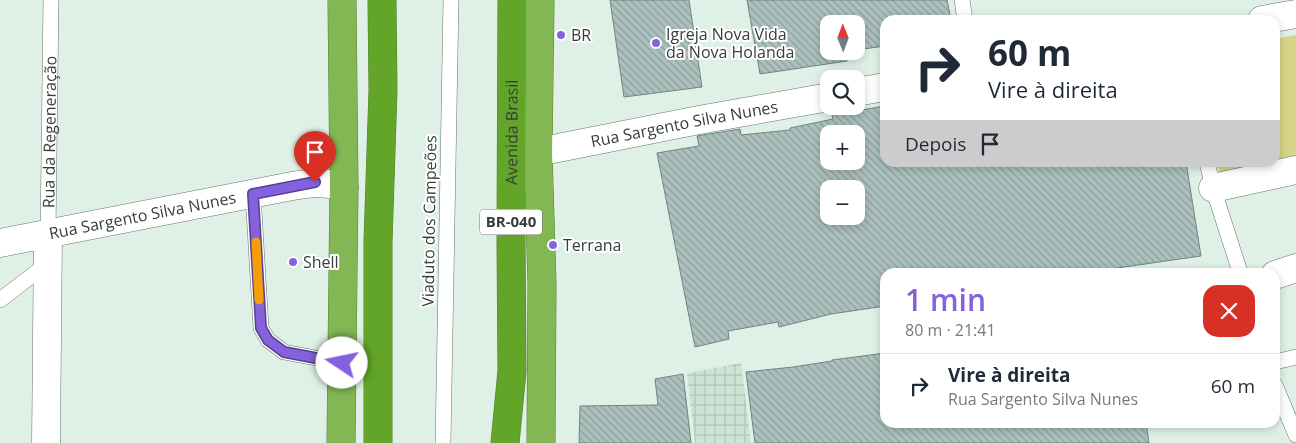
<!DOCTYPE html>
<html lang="pt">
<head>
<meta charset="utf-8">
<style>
	:root { --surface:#fff; --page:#f2f2f3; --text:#1f2937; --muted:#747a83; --line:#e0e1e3; --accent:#8462dd }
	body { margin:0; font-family:"Open Sans",sans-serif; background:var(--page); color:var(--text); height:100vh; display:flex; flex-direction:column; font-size:19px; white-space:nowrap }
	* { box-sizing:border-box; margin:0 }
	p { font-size:16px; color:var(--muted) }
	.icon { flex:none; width:28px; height:28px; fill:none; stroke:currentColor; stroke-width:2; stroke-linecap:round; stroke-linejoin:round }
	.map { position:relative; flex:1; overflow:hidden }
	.sheet { position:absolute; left:880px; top:268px; width:400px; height:160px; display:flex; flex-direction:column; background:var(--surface); border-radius:15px; box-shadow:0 2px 8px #0003 }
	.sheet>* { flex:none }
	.guide { position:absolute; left:880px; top:15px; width:400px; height:152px; border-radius:15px; box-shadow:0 2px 8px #0003; background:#fff; color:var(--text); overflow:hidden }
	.needle { width:32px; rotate:359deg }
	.buttons { position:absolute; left:820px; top:15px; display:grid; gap:10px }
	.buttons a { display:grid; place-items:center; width:45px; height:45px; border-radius:10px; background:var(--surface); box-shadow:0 2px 8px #0003; font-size:25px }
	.pin { position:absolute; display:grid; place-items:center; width:42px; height:42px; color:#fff; margin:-51px -21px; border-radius:50% 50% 50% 0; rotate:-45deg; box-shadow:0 0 5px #0007 }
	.pin .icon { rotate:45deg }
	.me { position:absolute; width:55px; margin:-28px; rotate:281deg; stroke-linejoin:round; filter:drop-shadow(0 0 4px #0008) }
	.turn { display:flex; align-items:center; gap:18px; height:105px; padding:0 25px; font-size:22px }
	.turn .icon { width:65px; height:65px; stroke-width:2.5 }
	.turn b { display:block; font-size:35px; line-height:42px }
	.then { display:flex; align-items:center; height:48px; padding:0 25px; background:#0003; gap:10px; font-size:19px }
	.round { display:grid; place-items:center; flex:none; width:52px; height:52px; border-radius:15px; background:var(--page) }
	.head { display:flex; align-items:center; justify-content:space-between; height:85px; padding:0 25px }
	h1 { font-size:30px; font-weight:600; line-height:38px; color:var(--accent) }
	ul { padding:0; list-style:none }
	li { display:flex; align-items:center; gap:15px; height:65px; padding:0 25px; border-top:1px solid var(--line) }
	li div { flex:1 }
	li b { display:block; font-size:19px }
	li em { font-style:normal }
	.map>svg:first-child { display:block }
</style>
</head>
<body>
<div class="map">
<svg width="1296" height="443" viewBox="0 0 1296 443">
	<defs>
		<pattern id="industrial-grid" width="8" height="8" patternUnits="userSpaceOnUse" patternTransform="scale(1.25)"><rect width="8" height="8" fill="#cce4d6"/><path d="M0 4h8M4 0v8" fill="none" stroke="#b0c5b8"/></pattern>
		<pattern id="building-back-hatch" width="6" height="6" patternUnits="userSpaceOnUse" patternTransform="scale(1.25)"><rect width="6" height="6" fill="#acc1be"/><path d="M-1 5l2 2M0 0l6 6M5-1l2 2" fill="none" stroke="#8d9e9b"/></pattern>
	</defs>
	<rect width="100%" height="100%" fill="#dff1e6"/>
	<path fill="url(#industrial-grid)" d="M741,363L751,443H695L687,373Z"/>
	<path fill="#d6d586" d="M1296,35V162L1220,176L1218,163L1275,162V39Z"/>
	<path fill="url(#building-back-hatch)" stroke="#718482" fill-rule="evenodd" d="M610,0H689L702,87L624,97Z
		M747,0H947L951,20H885V46L856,50V24H829V51H849L845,52L847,61L760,74Z
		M885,106V162H1186L1201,256L1089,272H885V306L831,314L779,327L778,322L728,331L729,339L695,347L657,153L699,146L697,136L740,129L741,135L790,130V128L833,119L832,115ZM829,134H856V161H829ZM829,189H856V216H829Z
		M885,353V422H1146L1149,443H755L746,372L793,367L832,361V360Z
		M683,374L691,443H579L580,406L658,405L655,379Z"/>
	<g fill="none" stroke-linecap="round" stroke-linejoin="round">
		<g stroke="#64736a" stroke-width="16">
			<g id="service">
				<path d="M962,0L965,20"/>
				<path d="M1207,162L1213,188L1240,272"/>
				<path d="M253,194L261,328L268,340L284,352L342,363"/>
				<path id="s1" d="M48,233L51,0"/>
				<path d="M0,300L47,264"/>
				<path d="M1275,362L1296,357"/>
				<path d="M1275,385L1296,435"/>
				<path d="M443,443L451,0"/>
			</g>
		</g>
		<g stroke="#64736a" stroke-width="29">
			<g id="minor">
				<path d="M1262,20L1296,14"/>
				<path d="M856,92L885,87"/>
				<path id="s2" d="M538,152L699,120L829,97"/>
				<path d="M1213,188L1296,170"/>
				<path d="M1275,275L1296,268"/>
				<path d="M46,443L48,233"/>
			</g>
		</g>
		<g stroke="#64736a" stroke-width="29">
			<g id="tertiary">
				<path id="s3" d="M0,243L287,187C309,183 322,181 344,187"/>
			</g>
		</g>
		<g stroke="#53812e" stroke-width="29">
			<path id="trunk" d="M540,0L538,152L542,284L541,443
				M341,443L344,187L342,0"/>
		</g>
		<g stroke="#53812e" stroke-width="29">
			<g id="motorway">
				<path d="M378,443V242L383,90L382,0"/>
				<path id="s4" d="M505,443L512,371L511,239L512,0"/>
			</g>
		</g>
		<use href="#service" stroke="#fff" stroke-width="15"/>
		<use href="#minor" stroke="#fff" stroke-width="28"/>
		<use href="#tertiary" stroke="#fff" stroke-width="28"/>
		<use href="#trunk" stroke="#82b753" stroke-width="28"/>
		<use href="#motorway" stroke="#62a528" stroke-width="28"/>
	</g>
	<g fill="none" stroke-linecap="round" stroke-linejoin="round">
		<g stroke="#564090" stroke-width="12">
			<path id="route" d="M315,182L253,194L261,328L268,340L284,352L342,363"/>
		</g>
		<use href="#route" stroke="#8462dd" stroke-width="9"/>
		<path stroke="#f59e0b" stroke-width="9" d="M256,242L259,300"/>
	</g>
	<g fill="#8462dd" stroke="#fff" stroke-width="2">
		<circle cx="561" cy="35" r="5"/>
		<circle cx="656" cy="43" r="5"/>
		<circle cx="553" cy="245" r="5"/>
		<circle cx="293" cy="262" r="5"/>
	</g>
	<g text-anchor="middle" stroke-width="4" stroke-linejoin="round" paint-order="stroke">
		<rect fill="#fff" stroke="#737875" stroke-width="1" x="480" y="209.5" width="62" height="25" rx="4"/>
		<g font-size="15" font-weight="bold" fill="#373e3a">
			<text x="511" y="227">BR-040</text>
		</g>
		<g font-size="16" fill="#373e3a" stroke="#fff" text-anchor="start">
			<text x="666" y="40">Igreja Nova Vida<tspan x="666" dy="18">da Nova Holanda</tspan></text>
			<text x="571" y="41">BR</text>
			<text x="563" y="251">Terrana</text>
			<text x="303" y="268">Shell</text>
		</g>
		<g font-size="16" fill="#373e3a" stroke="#fff">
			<text dy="6" stroke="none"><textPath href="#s2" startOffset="149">Rua Sargento Silva Nunes</textPath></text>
			<text dy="6" stroke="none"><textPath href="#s1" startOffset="101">Rua da Regeneração</textPath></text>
			<text dy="6" stroke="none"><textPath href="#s4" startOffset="311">Avenida Brasil</textPath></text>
			<text dy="6" stroke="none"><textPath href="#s3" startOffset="145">Rua Sargento Silva Nunes</textPath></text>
			<text transform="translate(429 221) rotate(-89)" y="6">Viaduto dos Campeões</text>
		</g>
	</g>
</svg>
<div class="buttons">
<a><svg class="needle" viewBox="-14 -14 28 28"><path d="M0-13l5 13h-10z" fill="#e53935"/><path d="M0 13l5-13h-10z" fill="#747a83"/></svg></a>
<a><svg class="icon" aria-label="search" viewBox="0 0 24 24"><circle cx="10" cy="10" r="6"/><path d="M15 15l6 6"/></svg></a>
<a>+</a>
<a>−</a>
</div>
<div class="pin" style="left:315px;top:182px;background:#d93025"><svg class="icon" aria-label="arrive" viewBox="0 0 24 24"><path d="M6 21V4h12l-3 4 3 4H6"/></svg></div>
<svg class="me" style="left:342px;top:363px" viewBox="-20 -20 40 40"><circle r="19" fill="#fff"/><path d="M0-13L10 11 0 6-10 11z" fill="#8462dd"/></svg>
<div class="guide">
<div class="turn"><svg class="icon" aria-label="right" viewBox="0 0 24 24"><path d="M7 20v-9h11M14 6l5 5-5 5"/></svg><div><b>60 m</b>Vire à direita</div></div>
<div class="then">Depois<svg class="icon" aria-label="arrive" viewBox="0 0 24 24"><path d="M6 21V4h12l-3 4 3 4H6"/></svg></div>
</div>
<section class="sheet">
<div class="head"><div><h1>1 min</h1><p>80 m · 21:41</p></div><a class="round" style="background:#d93025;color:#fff"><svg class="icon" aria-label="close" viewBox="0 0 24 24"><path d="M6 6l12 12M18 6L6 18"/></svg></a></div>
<ul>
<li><svg class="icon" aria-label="right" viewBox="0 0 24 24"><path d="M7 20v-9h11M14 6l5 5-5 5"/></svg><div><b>Vire à direita</b><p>Rua Sargento Silva Nunes</p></div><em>60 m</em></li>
</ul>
</section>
</div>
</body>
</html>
